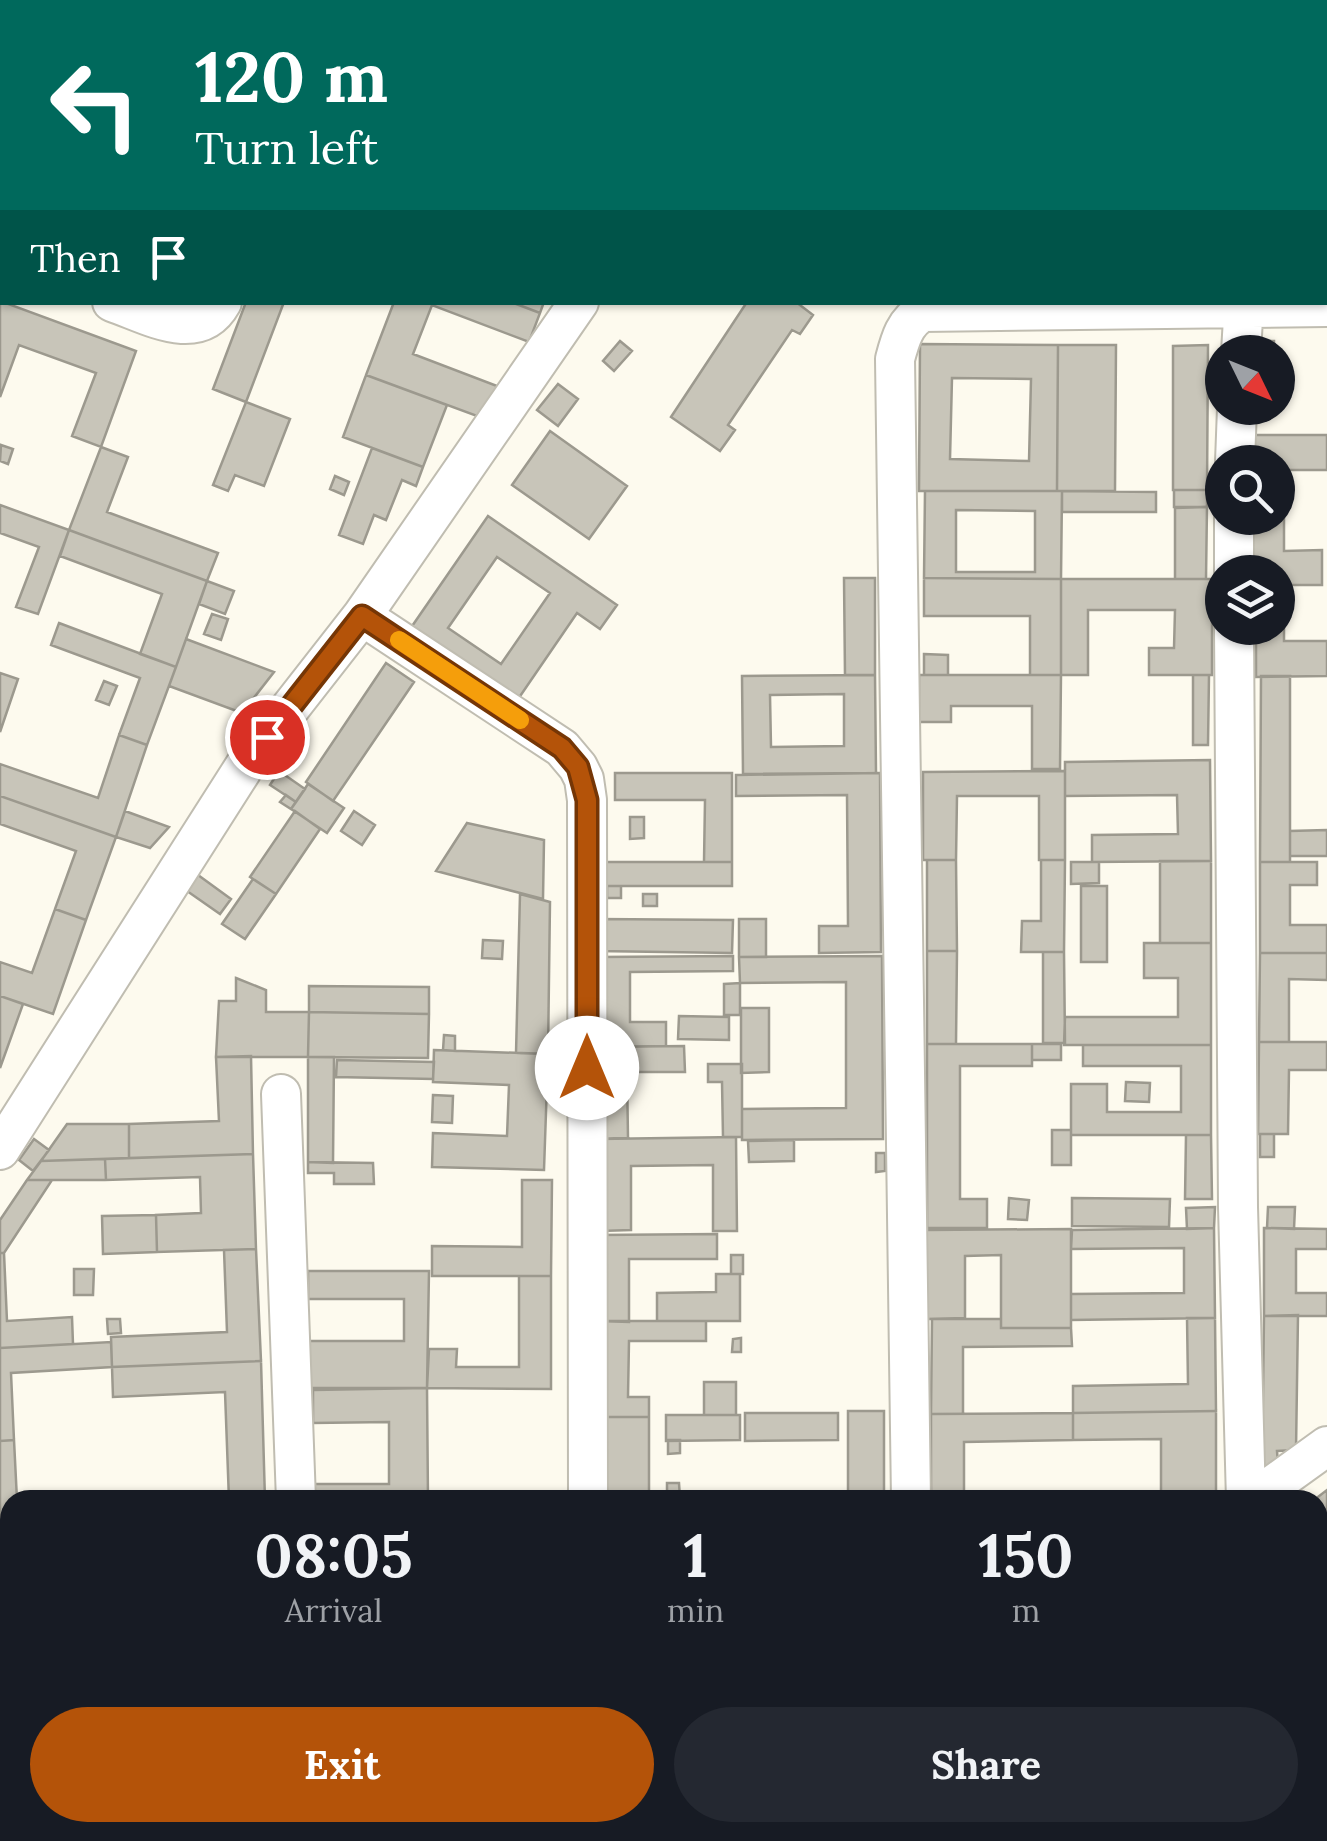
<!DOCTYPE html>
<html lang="en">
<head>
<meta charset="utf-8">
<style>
	:root { --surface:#171b24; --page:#242831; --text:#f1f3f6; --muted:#9ea1a6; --accent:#b45309 }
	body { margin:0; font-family:Lora,serif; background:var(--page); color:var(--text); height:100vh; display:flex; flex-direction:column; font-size:38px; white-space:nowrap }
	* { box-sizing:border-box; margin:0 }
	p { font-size:32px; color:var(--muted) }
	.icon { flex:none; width:55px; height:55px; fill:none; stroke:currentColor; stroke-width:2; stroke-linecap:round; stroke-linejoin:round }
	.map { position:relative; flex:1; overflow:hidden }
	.panel { position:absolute; left:0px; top:1490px; width:1328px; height:352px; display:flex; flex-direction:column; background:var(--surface); border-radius:30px 30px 0 0; box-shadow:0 2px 8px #0004 }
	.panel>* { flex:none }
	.banner { position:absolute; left:0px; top:0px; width:1328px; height:305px; box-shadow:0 2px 8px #0004; background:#00695c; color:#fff; overflow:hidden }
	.needle { width:65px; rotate:133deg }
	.buttons { position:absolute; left:1205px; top:335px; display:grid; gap:20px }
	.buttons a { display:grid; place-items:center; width:90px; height:90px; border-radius:50%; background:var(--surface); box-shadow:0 2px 8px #0004; font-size:50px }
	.pin { position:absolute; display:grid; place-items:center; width:85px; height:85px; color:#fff; margin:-42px; border:5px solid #fff; border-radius:50%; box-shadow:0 2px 10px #0007 }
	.me { position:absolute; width:110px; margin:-55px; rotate:0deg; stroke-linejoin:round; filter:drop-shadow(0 0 8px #0008) }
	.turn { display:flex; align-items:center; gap:35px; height:210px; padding:0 30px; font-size:45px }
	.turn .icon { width:130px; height:130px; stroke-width:2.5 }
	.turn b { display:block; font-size:70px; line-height:85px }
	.then { display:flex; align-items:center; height:95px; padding:0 30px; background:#0003; gap:20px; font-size:38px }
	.eta { display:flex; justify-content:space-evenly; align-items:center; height:170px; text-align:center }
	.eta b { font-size:60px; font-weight:700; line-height:70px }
	.button { display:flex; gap:20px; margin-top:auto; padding:20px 30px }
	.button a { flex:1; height:115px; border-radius:60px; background:var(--accent); color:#fff; font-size:40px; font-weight:700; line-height:115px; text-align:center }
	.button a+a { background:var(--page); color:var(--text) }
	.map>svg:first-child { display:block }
</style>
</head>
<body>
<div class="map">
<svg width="1327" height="1841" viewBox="0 0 1327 1841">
	<rect width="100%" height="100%" fill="#fdfaee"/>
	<path fill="#c8c5b9" stroke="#9c998e" stroke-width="2.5" fill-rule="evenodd" d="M98,0H182L190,2H97Z
		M498,0H578L586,2H497Z
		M999,0H1079V2H999Z
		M1079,0H1231L1079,2Z
		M0,301L136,351L101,447L72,436L96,373L19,345L0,397Z
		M246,302H284L246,402L213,389Z
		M394,302H511L540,313L529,342L432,305L413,354L497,386L485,419L366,375Z
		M511,302H544L540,313Z
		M747,302H796L813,315L800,334L792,330L728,425L735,430L720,451L671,417Z
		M620,341L632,351L614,371L603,361Z
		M1253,341H1274V352H1253Z
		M920,344L1058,345L1057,491H919ZM952,378L1031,379L1029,461L950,459Z
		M1058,345H1116L1115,491H1057Z
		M1208,345L1207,490H1173V346Z
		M366,375L447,405L423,467L343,437Z
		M558,384L578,399L558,426L537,410Z
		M246,402L290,419L264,486L235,475L228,491L213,485Z
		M550,431L627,486L589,539L512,485Z
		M1252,435H1327V470H1284V551L1322,550V585H1278V572H1253L1252,518H1278V462H1252Z
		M1,445L13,449L8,464L0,461Z
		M101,447L128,457L107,512L218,553L207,581L69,530Z
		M372,448L423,467L416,486L402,480L386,520L374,515L363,544L339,535Z
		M335,476L349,482L344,495L330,489Z
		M1174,490H1207V507H1174Z
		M925,491H1062L1061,579L924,578ZM956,510L1035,511V572H956Z
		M1062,491L1156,492V512H1062Z
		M0,505L69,530L38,614L16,607L39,547L0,533Z
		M1207,507L1206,579H1175V508Z
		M488,516L617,605L600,629L577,613L514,705L408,632ZM497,557L550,593L501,664L448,628Z
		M69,530L207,581L176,667L140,654L162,594L60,556Z
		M844,578H875V675H845Z
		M924,578L1061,579V675H1030V616H924Z
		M1061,579H1212V675H1149V648H1174L1175,610H1088V675H1061Z
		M207,581L234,591L225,614L199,604Z
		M1278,587H1284V641H1327V676L1256,677V628H1278Z
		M212,614L228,619L221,640L204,634Z
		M59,623L176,667L147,745L119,735L140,678L51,645Z
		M186,639L274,672L242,713L169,686Z
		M924,654L948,655V675H924Z
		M386,663L414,682L333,801L306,782Z
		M0,673L18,679L0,732Z
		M875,675L876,773L743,774L742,676ZM844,694V746L771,747L770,695Z
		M919,675H1061L1060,769H1032V706H951V722H919Z
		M1193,675H1209L1208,745H1193Z
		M1261,676H1290V862H1260Z
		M104,681L117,686L109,705L96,700Z
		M119,735L147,745L116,837L0,796V764L98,798Z
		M1210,760L1211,861L1092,862V835L1178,834L1177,795L1065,796V762Z
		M279,771L305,789L296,802L270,785Z
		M1065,771V860H1039V796H957L956,860H923V772Z
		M615,773H732V862H704L705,800H615Z
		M880,773L881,952L819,953V926H848L847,795L736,796V775Z
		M308,784L344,808L327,833L291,809Z
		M286,795L296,802L291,809L280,802Z
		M0,796L116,837L86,920L55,909L76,851L0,824Z
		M125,811L169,827L150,848L116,837Z
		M295,811L320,829L276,894L250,877Z
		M354,811L375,825L362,845L341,831Z
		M630,817H644V838L630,839Z
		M467,823L544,840L543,899L436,871Z
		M1327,830V856H1290V831Z
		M927,860H956L957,951H927Z
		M1041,860H1065L1064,952H1021L1022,921H1041Z
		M1160,861H1211V943H1160Z
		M596,862H732V886H596Z
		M1071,862H1099V883L1071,884Z
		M1260,862H1317V885H1290V925H1327V953H1260Z
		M198,875L231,899L220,914L187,891Z
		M253,879L276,894L245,939L222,924Z
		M607,886H621V898H607Z
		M1081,886H1107V962H1081Z
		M520,894L550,902L548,1054L516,1053Z
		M643,894H657V906H643Z
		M55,909L86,920L53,1014L0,996V962L32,973Z
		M597,919L733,920L732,953L597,951Z
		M739,919H766V957H739Z
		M483,940L503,941L502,959L482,958Z
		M1144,943H1211V1045H1064L1065,1017H1178V978H1144Z
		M927,951H957L956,1044H927Z
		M1043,952H1064L1065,1043H1043Z
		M1260,953H1327V980L1289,979V1042H1259Z
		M733,956V971L630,972V1022H666V1046L598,1047L599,957Z
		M882,956L883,1139L742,1140V1109L846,1108V982L740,983L739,957Z
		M236,978L266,990V1012H309L308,1057H216L219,1001H236Z
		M740,983V1015H724V984Z
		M309,986L429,987V1014L309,1012Z
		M0,996L23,1004L0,1068Z
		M741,1008H769V1072L741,1073Z
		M309,1012L429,1014L428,1058L308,1057Z
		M679,1016L729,1017V1040L678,1039Z
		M444,1035L455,1036V1051L443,1050Z
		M1259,1042H1327V1070H1289L1288,1134H1258Z
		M927,1044H1032V1066H960V1199H987V1228H927Z
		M1032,1044H1061V1060H1032Z
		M1083,1045H1211V1135H1071V1084H1107V1112H1181V1066H1083Z
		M684,1046L685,1072H627L628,1138L599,1139L598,1047Z
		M434,1050L548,1054L544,1170L432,1167L433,1133L507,1136L509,1085L433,1082Z
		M251,1056L253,1154L129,1158V1124L219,1121L216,1057Z
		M308,1057H334L333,1163L308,1162Z
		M337,1060L434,1062L433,1079L336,1077Z
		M708,1064H742V1137H723L722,1082H708Z
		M1126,1082L1150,1083L1149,1102L1125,1101Z
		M433,1095L453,1096L452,1123L432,1122Z
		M67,1124H129V1158L41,1161Z
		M1052,1130H1071V1165H1052Z
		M1260,1134H1274V1157H1260Z
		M1186,1135H1211L1212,1199H1185Z
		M736,1137L737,1231H713V1165L631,1166V1230L600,1231L599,1139Z
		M34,1139L49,1150L33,1171L19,1160Z
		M794,1140V1161L749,1162L748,1141Z
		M876,1153H885V1171L876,1172Z
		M253,1154L256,1249L157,1252L156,1215L201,1213L200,1177L106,1180L105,1159Z
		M105,1159L106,1180H27L41,1161Z
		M308,1162L373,1163L374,1184H334V1173H308Z
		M27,1180H52L4,1253H0V1220Z
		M522,1180H552L551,1276H432V1246L522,1247Z
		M1009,1198L1029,1200L1027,1220L1008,1219Z
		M1072,1198L1170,1199L1169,1227L1072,1226Z
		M1215,1207L1214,1228L1187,1229L1186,1208Z
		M1268,1207H1295L1294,1229L1267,1228Z
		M156,1215L157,1252L103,1254L102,1216Z
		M1214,1228L1215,1318L1071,1320V1294L1184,1293V1248L1071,1249L1072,1230Z
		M1264,1228L1327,1229V1249H1296V1293H1327V1316H1264Z
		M1071,1229V1328H1001V1255L965,1256V1318L926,1319V1230Z
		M717,1234V1259H629V1322L598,1321V1235Z
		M256,1249L261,1361L112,1367L111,1337L227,1332L224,1250Z
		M0,1253H4L7,1321L72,1317L73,1344L0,1348Z
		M731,1255H743V1274H731Z
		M74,1269H94L93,1295H74Z
		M308,1271H429L427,1388H308V1341H404V1299H308Z
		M716,1274H740V1321H657V1293L716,1292Z
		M519,1276H551V1389L427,1388L429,1349H457L456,1367H519Z
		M1298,1315L1296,1450L1277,1451L1278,1464L1262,1470L1264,1316Z
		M1187,1318H1215L1216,1411L1073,1413V1386L1188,1384Z
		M107,1319H120L121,1333L108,1334Z
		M932,1319H1001V1328H1071L1072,1346L963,1347V1414H931Z
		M598,1321H706V1341H629L628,1397H649V1417H597Z
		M741,1338V1352H732L733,1339Z
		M111,1342L112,1367L11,1373L14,1440L0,1441V1348Z
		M261,1361L265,1500H229L225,1392L113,1397L112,1367Z
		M704,1382H736V1415H704Z
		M427,1388L428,1500H309V1484H389V1422L313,1423V1390Z
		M848,1411H884V1500H848Z
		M1216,1411V1500H1161V1439L1073,1440V1413Z
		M745,1413H838V1440L745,1441Z
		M1073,1413V1440L964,1442V1500H931V1414Z
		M666,1415H740V1440L666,1441Z
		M596,1417H649V1500H596Z
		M14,1440L17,1500H10V1530H0V1441Z
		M668,1440H680V1453L668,1454Z
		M667,1483H679L680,1499H667Z
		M1327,1490V1520L1318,1508V1500H1314Z
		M1017,1493L1018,1500H989V1498Z
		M1318,1508L1327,1520V1556L1318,1543Z
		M0,1530H10V1618L0,1619Z
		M10,1618V1716H0V1619Z
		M1327,1634V1666L1318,1654V1641Z
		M1327,1666V1745L1318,1732V1673Z
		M0,1716H10V1802H4Z
		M1327,1797L1325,1841H1269L1281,1832H1318V1805Z
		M4,1802H10V1832H36L37,1841H5Z
		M148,1832H185L186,1841H148Z
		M256,1832H293V1841H257Z
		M335,1832H439V1841H335Z
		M445,1832H471V1841H445Z
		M525,1832H559V1841H525Z
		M604,1832H635V1841H604Z
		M735,1832H753V1841H735Z
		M864,1832H885L891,1841H853Z
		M885,1832H916L905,1841H891Z
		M1217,1832H1255L1261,1841H1206Z
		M133,1835V1841H91V1837Z"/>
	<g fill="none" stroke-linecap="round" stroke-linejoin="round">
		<g stroke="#c0bdb1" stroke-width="22">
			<path id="lane" d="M817,0L821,2"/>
		</g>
		<g stroke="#c0bdb1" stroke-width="42">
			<path id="street" d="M273,0L281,2
				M330,2V0
				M781,2L783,0
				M1252,2L1253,0
				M0,265L2,266
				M112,302C148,314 198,345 222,302
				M1241,352L1244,302
				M1235,462L1237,408
				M1234,572V518
				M362,616L562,748L578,767L584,779L587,800L588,1500
				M1234,628L1238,1207L1246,1500
				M281,1094L296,1500
				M0,1150L244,767L362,616L579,302
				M911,1500L895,359C900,340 905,321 923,312L1327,307
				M1252,1500L1327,1446
				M313,1832V1841
				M589,1832V1841
				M782,1841L794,1832"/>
		</g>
		<use href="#lane" stroke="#fff" stroke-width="18"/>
		<use href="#street" stroke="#fff" stroke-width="38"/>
	</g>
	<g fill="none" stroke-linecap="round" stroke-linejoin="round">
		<g stroke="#753606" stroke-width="25">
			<path id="route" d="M267,737L362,616L562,748L578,767L587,800V1068"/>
		</g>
		<use href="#route" stroke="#b45309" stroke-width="18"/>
		<path stroke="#f59e0b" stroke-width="18" d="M399,640L520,720"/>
	</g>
</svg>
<div class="buttons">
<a><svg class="needle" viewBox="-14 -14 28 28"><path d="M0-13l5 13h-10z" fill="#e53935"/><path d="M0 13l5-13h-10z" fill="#9ea1a6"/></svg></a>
<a><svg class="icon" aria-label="search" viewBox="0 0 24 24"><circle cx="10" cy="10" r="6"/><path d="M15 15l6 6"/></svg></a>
<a><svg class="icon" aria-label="layers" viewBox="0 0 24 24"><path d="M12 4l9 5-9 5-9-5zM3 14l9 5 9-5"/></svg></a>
</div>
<div class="pin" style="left:267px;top:737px;background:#d93025"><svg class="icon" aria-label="arrive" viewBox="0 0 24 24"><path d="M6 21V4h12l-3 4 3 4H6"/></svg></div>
<svg class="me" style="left:587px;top:1068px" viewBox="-20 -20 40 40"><circle r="19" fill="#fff"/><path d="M0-13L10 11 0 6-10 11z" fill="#b45309"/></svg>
<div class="banner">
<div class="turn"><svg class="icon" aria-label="left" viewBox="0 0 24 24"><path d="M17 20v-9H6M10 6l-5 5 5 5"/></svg><div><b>120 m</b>Turn left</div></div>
<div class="then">Then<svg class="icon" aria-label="arrive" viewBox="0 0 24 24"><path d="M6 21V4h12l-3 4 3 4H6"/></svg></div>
</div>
<section class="panel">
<div class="eta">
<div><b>08:05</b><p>Arrival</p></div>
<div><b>1</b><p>min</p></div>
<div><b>150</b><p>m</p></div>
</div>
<div class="button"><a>Exit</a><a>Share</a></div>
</section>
</div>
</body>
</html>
